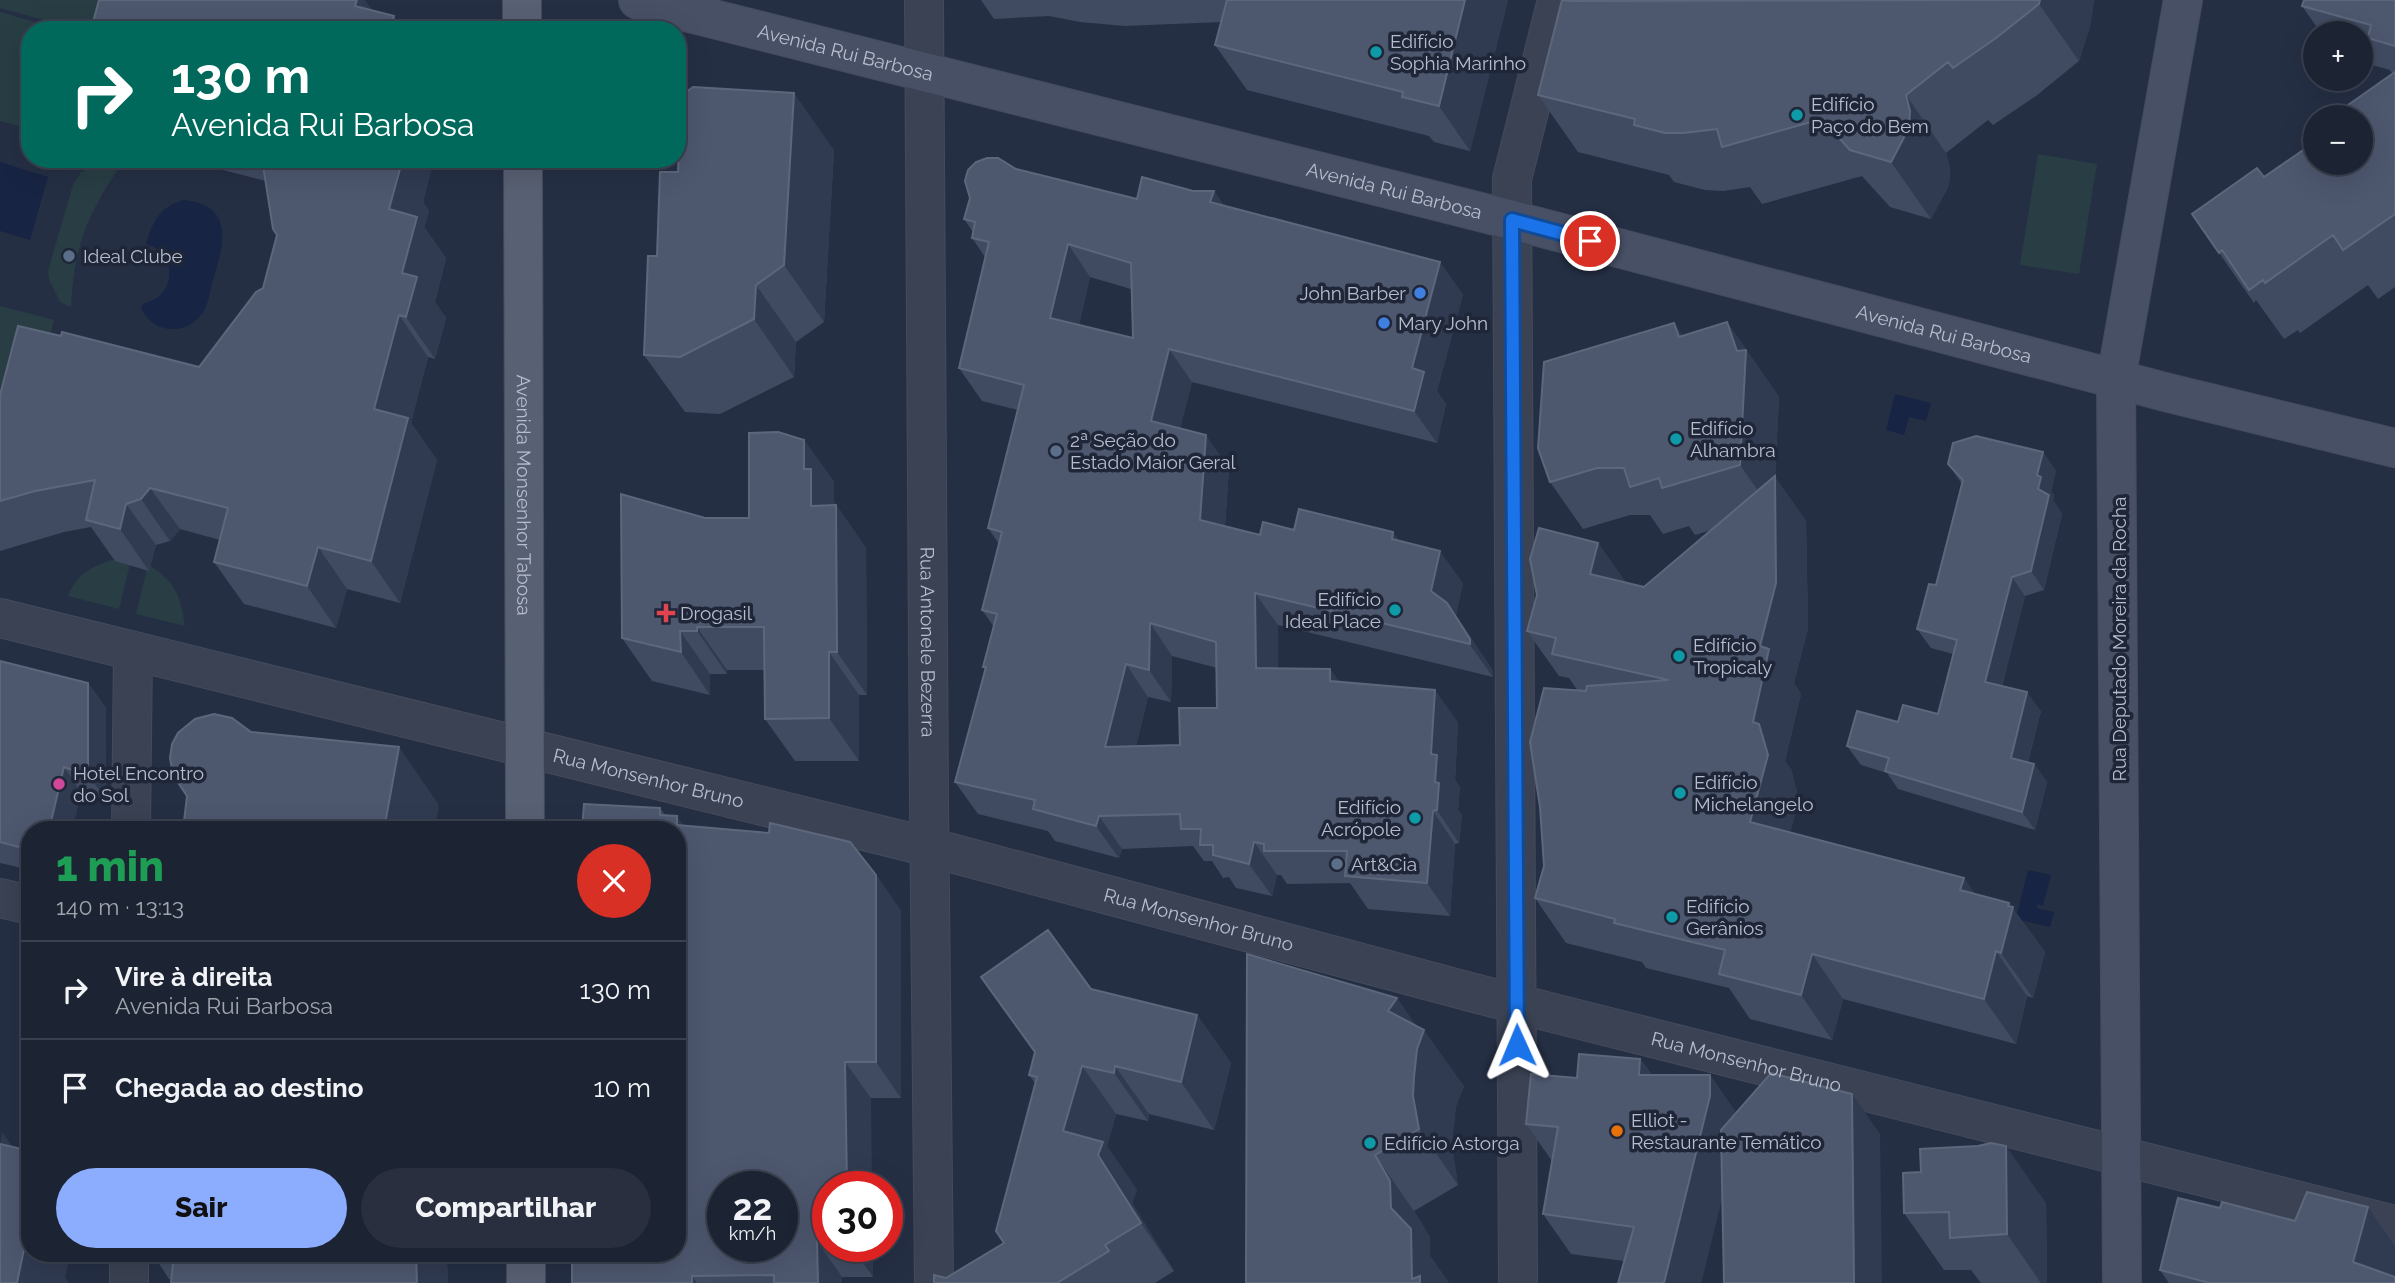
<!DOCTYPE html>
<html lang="pt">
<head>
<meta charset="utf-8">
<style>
	:root { --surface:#1c2333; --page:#292f3f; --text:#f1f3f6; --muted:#a0a4ac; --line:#3a404e; --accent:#8cacfd }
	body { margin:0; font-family:Raleway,sans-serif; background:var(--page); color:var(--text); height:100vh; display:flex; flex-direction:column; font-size:26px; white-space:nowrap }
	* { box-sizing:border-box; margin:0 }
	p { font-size:23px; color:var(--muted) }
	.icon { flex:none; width:38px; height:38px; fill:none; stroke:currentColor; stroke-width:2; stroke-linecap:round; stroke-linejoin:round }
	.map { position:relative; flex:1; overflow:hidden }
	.details { position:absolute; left:21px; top:821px; width:665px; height:441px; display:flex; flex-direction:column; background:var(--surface); border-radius:28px; box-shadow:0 7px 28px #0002,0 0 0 2px var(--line) }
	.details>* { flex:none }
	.banner { position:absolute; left:21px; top:21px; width:665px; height:147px; border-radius:28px; box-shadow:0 7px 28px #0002,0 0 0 2px var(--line); background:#00695c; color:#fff; overflow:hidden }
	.buttons { position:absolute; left:2303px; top:21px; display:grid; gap:14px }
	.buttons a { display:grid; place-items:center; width:70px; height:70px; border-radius:50%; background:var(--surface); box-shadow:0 7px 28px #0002,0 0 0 2px var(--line); font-size:35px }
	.speed { position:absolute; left:707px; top:1171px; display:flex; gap:14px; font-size:35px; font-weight:700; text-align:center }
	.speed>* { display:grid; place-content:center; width:91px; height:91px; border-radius:50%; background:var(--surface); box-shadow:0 7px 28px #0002,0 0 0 2px var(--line); line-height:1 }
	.speed small { font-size:18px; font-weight:400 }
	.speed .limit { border:10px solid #d22; background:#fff; color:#111 }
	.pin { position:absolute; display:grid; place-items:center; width:60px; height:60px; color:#fff; margin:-30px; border:4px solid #fff; border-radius:50%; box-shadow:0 2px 7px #0007 }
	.me { position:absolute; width:77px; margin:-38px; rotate:359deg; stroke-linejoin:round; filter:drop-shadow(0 0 5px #0008) }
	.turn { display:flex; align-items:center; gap:24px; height:147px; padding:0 35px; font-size:32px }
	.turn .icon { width:91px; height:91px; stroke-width:2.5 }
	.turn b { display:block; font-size:49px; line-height:60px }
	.round { display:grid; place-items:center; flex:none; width:74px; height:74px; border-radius:37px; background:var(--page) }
	.headline { display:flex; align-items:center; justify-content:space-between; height:119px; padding:0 35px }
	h1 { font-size:42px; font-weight:800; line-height:52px; color:#1e9e55 }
	.button { display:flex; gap:14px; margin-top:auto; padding:14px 35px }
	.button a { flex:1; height:80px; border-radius:42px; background:var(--accent); color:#111; font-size:28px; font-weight:800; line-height:80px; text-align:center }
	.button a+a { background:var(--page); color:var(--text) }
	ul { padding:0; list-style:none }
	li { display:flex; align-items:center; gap:21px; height:98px; padding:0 35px; border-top:2px solid var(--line) }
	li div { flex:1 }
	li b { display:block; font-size:26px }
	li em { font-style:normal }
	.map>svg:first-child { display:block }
</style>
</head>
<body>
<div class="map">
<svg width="2395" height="1283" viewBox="0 0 2395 1283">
	<rect width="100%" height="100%" fill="#252f44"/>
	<path fill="#283e44" d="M0,0H123L115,30H81L0,8Z
		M0,12L62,30H30V129L0,121Z
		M2038,154L2097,164L2079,274L2020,265Z
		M114,159H125C89,211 74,243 71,307L60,302L49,279L48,271L73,185L81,172Z
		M0,306L54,320L0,531Z
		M121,558L131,560L119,609L68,596C78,571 96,564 121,558Z
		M148,564C175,583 180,592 185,626L136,614Z"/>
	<path fill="#172443" d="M0,162L48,177L30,240L0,231Z
		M184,200C237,205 223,248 212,283C210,292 208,306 202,314C186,336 152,334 141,308L143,304C148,302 154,300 158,297C172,288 173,263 161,252C157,248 151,246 146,244C153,221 160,206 184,200Z
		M1895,394L1931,403L1926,421L1909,417L1904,435L1886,430Z
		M2028,870L2051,875L2043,906L2037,904V908L2054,912L2050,927L2016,919Z"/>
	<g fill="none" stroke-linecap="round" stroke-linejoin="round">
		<g stroke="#444b5c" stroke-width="40">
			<g id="street">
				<path id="s1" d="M924,0L929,802L934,1283"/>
				<path id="s2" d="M0,618L929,847L1474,993L2395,1225"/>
				<path d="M131,830L133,651"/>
				<path d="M0,898L30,905"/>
				<path d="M129,1283V1253"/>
				<path d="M1518,1283L1512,179L1557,0"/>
			</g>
		</g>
		<g stroke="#444b5c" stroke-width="40">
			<g id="secondary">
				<path id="s3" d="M638,0L1512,220L2169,393L2395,448"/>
				<path d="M2122,1283L2116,379L2183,0"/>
			</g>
		</g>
		<g stroke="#444b5c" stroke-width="40">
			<g id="primary">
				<path d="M522,30V0"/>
				<path id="s4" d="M523,159L525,830"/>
				<path d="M526,1253V1283"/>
			</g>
		</g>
		<use href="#street" stroke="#3a4253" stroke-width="38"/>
		<use href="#secondary" stroke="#485066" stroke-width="38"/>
		<use href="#primary" stroke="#586073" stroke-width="38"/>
	</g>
	<path fill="#404b62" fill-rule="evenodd" d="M981,0H1508L1470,151L1434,142L1429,136L1247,90L1215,45L1221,22L1125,26L1080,22L1049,16L994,19Z
		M1571,0H2094L2090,26L2079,61L2036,96L1993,125L1988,120L1946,153L1950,169L1949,185L1931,219L1890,207L1862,176L1762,204L1750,187L1723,191L1705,190L1674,182L1669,175L1578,152L1538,95Z
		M2395,0V287L2378,299L2368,285L2300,333L2298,330L2284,339L2256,300L2254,303L2192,214L2264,177L2315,163L2393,74L2390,70L2361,62V33H2321L2302,6Z
		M834,150L824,322L796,342L794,377L720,414L685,412L644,355L678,172Z
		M198,159H434L423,202L429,211L424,227L446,258L435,302L446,318L435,359L428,357L411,423L437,460L400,603L347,589L336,628L244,604L214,562L220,540L180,529L170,541L156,545L149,571L115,561L91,527L64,532L0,551V395L61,336L199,367L263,288L277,236L266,181L219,169L216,164Z
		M1016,169L1137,199L1193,191H1214L1224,206L1463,294L1437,391L1446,404L1437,443L1192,382L1180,428L1229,468L1225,526L1260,535L1294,530L1400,541L1463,583L1456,615L1493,671V677L1278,625V668L1330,669L1339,682L1458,722L1455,780L1460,787L1458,810L1462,815L1459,843L1455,844L1450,916L1368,909L1350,883L1287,884L1281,875H1277L1272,896L1236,888L1229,877L1223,878L1212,861H1204L1193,846L1122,849L1119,858L1055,841L1048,831L978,814L955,782L985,670L983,667L994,627L982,610L999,544L988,528L1018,410L982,401L959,368L985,257L972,238L973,232L964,219ZM1090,277L1131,289L1133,338L1079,325ZM1172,656L1217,668V708L1180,745L1136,746L1148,697L1171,702Z
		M1727,322L1779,397L1775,477L1806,521L1808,628L1794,683L1801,694L1785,761L1791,769L1799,800L1790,832L1964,878L1974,893L2009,903L2045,952L2033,998L2027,996L2016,1044L1843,999L1832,1040L1750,1019L1729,988L1646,968L1642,962L1566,943L1535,898L1544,866L1578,691L1569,678L1559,676L1527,631L1598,543L1626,583L1644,587L1711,530L1695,535L1689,526L1663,534L1650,515H1630L1583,529L1550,482L1682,335Z
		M804,440L834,482V502L866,548L867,695H859V761H795L765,719V670H727V674H710V695L652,681L622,638L749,518Z
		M2043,452L2056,471L2051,491L2054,495L2053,500L2062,514L2044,590L2025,596L2002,686L2041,711L2028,762L2034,764L2047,782L2035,830L1898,789L1887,773L1861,765L1847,746L1898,722L1938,714L1953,654L1931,648L1917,629L1936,585L1962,484L1948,464Z
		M0,661L88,683L106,708V799L81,792L72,830H30V870L0,863Z
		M660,808L665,815L684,826L876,875L901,911V1098H871L828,1186V1246H872L873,1277H842V1283H572L677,1253L582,830Z
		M981,977L1091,989L1197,1015L1231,1063L1214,1130L1149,1114L1148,1121L1116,1114L1107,1146L1137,1190L1132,1203L1174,1271L1155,1283H934L946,1278L1004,1243L1035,1083L1029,1075L1035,1053Z
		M1416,1026L1464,1086L1456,1106L1453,1133V1153L1458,1185L1414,1211L1430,1237V1256L1449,1283H1246Z
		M1640,1059L1652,1075H1710L1736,1113L1880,1134L1722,1197L1701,1283H1618L1624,1261L1571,1254L1543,1214L1552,1161L1526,1124L1577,1078Z
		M2046,1203L2047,1283H1981L1971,1270H1944L1904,1213Z
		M2368,1207L2395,1246V1283H2169L2160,1270L2295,1221Z
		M152,1253H449V1261L447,1263L448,1283H171L172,1279H169Z"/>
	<path fill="#303a51" d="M357,0H365L386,30L355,6Z
		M1465,0H1508L1470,151L1439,106Z
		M2040,0H2094L2090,26L2079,61L2039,4Z
		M394,16L404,30H390Z
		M794,93L834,150L824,322L784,265Z
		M1906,95L1946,153L1950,169L1949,185L1931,219L1891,162Z
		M394,159H434L423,202L429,211L424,227L446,258L435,302L446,318L435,359L406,317L402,273L389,209L392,167Z
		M1214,191L1236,224L1210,202Z
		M1068,244L1090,277L1073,351L1050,318Z
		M1440,262L1463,294L1437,391L1446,404L1437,443L1414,411L1412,368Z
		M756,285L796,342L794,377L754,319Z
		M399,315L428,357L411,423L437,460L400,603L371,561L374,409Z
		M1727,322L1779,397L1775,477L1806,521L1808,628L1794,683L1801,694L1785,761L1791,769L1799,800L1781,867L1750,822L1753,722L1773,512L1740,465L1737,351Z
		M1674,323L1707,370L1679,337Z
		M1169,349L1192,382L1174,453L1151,421Z
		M1206,435L1229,468L1223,552L1200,520Z
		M804,440L834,482V502L866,548L867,695L837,652L804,469Z
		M2043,452L2056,471L2051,491L2054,495L2053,500L2062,514L2044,590L2031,571L2038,489L2037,475Z
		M150,488L180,529L170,541L141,499Z
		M126,504L156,545L149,571L120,529Z
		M1393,532L1416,564L1392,539Z
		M1598,543L1629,588L1590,574Z
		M318,547L347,589L336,628L307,586Z
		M1440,551L1463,583L1456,615L1493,671V677L1431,591Z
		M2012,577L2025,596L1998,700L1985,682Z
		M1255,593L1278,625V700L1256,668Z
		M1150,623L1172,656L1171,702L1149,670Z
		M697,627L727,670V674L697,631Z
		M680,631L710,674V695L681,652Z
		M829,652L859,695V761L829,718Z
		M1126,664L1148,697L1128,779L1105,747Z
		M1330,669L1353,701L1330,681Z
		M88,683L106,708V799L88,775Z
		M1435,690L1458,722L1455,780L1460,787L1458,810L1462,815L1459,843L1437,810L1431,754Z
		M2027,692L2041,711L2024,776L2011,758Z
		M399,747L439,805L435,830H384Z
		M2034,764L2047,782L2035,830L2022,812Z
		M64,767L81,792L72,830H49Z
		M1433,811L1455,844L1450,916L1427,883Z
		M677,816L702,852L677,825Z
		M1099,816L1122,849L1119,858L1096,826Z
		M1254,842L1277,875L1272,896L1249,864Z
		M876,875L901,911V1098L876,1062Z
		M1964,878L1995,923L1960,890Z
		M2009,903L2045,952L2033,998L2001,953Z
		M1996,951L2027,996L2016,1044L1984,999Z
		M1812,954L1843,999L1832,1040L1801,995Z
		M1397,998L1422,1034L1424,1030L1464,1086L1456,1106L1453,1133V1153L1458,1185L1419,1129L1388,1011Z
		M1197,1015L1231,1063L1214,1130L1181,1082Z
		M1640,1059L1668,1099L1639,1075Z
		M845,1062L871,1098L872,1186H847Z
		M1082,1066L1116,1114L1107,1146L1137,1190L1132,1203L1174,1271L1141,1223L1063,1131Z
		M1115,1066L1149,1114L1148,1121L1114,1073Z
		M1710,1075L1738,1115V1136L1701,1283H1664Z
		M1852,1094L1880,1134L1882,1283H1854Z
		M2,1132L30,1171V1192L0,1144Z
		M2006,1146L2046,1203L2047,1283H2041L2007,1234Z
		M1375,1155L1414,1211L1430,1237V1256L1449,1283H1414L1412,1279Z
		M30,1201V1253H71L65,1277L69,1283H17L24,1224Z
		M2368,1207L2395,1246V1283L2353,1262Z
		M817,1241L842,1277V1283H818Z
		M851,1246H872L873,1277Z
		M416,1253H440L447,1263L448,1283H417Z
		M444,1253H449V1261Z
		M692,1276L697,1283H692Z"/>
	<path fill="#4d576e" stroke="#5d677c" stroke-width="2" fill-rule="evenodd" d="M99,0H357L355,6L394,16L390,30H91Z
		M1227,0H1465L1439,106L1402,97L1403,92L1215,45Z
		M1562,0L1571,1L2040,0L2039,4L1996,38L1953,68L1948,62L1906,95L1910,111L1909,128L1891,162L1850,150L1822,119L1722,147L1717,129L1683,133H1665L1634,125L1635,119L1538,95Z
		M2304,0H2395V46L2368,38L2371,25L2302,6Z
		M2395,72V214L2343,250L2333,235L2265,283L2263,280L2249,290L2222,250L2219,253L2192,214L2257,168L2264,177L2315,142V163H2361V117H2331Z
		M693,87L794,93L784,265L756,285L754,319L680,357L644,355L648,256H657L660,172H678L681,96Z
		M987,158H998L1016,169L1137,199L1142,177L1193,191H1214L1210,202L1440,262L1412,368L1424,372L1414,411L1169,349L1151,421L1206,435L1200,520L1260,535L1263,522L1294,530L1299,509L1393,532L1392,539L1440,551L1431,591L1447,603L1470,639V644L1255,593L1256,668L1330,669V681L1435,690L1431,754L1437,755L1435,782L1439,783L1437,810L1433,811L1427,883L1345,876L1347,851H1264V844L1254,842L1249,864L1213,855V845H1200L1201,829H1181L1180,814L1099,816L1096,826L1033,809L1035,800L955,782L986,667H983L997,614L982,610L1002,532L988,528L1024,385L959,368L989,242L972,238L975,222L964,219L970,198L965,181L968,170L976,162ZM1068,244L1131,263L1133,338L1050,318ZM1150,623L1216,642L1217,708H1179L1180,745L1105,747L1126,664L1149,670Z
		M262,159H394L392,167L400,169L389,209L417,217L402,273L417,277L406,317L399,315L374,409L408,418L371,561L318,547L307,586L214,562L228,508L150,488L141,499L126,504L120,529L86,520L95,480L35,491L0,501V395L18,326L61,336L62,332L199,367L256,292L263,288L277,235L273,229Z
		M1727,322L1737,351L1746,350L1740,465L1662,488L1659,478L1630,487L1624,468H1597L1550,482L1538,448L1544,362L1674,323L1679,337Z
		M778,432L804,440V469H811V506L836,505L837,652H829V718L765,719L764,627H697V631H680L681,652L622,638L621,494L705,518H749V433Z
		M1976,436L2043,452L2037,475L2041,477L2038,489L2049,495L2031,571L2012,577L1985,682L2027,692L2011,758L2034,764L2022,812L1885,771L1889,758L1847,746L1857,711L1898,722L1903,705L1938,714L1957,640L1917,629L1929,584L1936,585L1963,480L1948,464L1953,443Z
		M1775,476L1776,583L1760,646L1769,649L1753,722L1759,724L1768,755L1750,822L1964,878L1960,890L2009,903L2008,906L2013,907L2001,953L1996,951L1984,999L1812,954L1801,995L1719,974L1725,950L1614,923L1615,919L1535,898L1544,866L1540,807L1530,742L1544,688L1586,691L1587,686L1669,680L1552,654L1556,638L1527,631L1537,595L1530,559L1539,528L1598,543L1590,574L1644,587Z
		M0,661L88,683V775L64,767L49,830H30V850L0,842Z
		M214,714L232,718L251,732L399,747L384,830H183L187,796L173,775L170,758L172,744L178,733L195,719Z
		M584,804L660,808V815L677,816V825L769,833L770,823L850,842L876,875V1062H845L847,1186H828V1241H817L818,1283H774V1275L692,1276V1283H572V1253H677V830H582ZM723,1186H782V1246H723Z
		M1048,930L1091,989L1197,1015L1181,1082L1115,1066L1114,1073L1082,1066L1063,1131L1103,1142L1098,1155L1141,1223L1105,1245L1109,1251L1057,1283H934V1275L946,1278L1004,1243L996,1231L1037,1077L1029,1075L1035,1052L981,977Z
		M1247,954L1397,998L1388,1011L1424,1030L1417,1049L1414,1077L1413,1096L1419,1129L1375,1155L1390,1181L1391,1208L1411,1229L1412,1279L1420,1276V1283H1246Z
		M1579,1054L1640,1059L1639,1075H1710V1096L1664,1283H1618L1634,1227L1543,1214L1558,1127L1526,1124L1531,1074L1577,1078Z
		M1771,1073L1852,1094L1854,1283H1724L1721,1130Z
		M1991,1143L2006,1146L2007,1234L1950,1238L1949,1212L1904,1213L1903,1173L1921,1172L1920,1149L1978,1146Z
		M0,1144L30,1151V1171L26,1186L30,1187V1201L24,1224L29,1225L17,1283H0Z
		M2307,1192L2368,1207L2353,1262L2395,1277V1283H2210L2160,1270L2178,1198L2220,1208L2222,1202L2295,1221Z
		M174,1253H416L417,1283H171Z"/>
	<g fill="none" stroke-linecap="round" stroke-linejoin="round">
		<g stroke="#114b97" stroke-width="18">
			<path id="route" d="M1517,1045L1512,220L1590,241"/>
		</g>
		<use href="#route" stroke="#1a73e8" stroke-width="12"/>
	</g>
	<g fill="#0f9aa8" stroke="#1f2638" stroke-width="2.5">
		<circle cx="1376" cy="52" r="7"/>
		<circle cx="1797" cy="115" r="7"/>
		<circle cx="1676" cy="439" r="7"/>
		<circle cx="1395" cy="610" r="7"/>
		<circle cx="1679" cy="656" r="7"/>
		<circle cx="1680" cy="793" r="7"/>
		<circle cx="1415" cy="818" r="7"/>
		<circle cx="1672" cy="917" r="7"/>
		<circle cx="1370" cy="1143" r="7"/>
	</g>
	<g fill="#5c6f8a" stroke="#1f2638" stroke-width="2.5">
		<circle cx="69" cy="256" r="7"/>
		<circle cx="1056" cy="451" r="7"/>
		<circle cx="1337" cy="864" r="7"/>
	</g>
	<g fill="#3f7fe0" stroke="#1f2638" stroke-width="2.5">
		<circle cx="1420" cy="293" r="7"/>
		<circle cx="1384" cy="323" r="7"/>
	</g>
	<path fill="#e0444e" stroke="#1f2638" stroke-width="2.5" d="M662.5 602.5h7v7h7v7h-7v7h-7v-7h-7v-7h7z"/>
	<circle fill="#d1479c" stroke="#1f2638" stroke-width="2.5" cx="59" cy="784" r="7"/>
	<circle fill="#e8710a" stroke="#1f2638" stroke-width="2.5" cx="1617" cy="1131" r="7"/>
	<g text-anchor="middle" stroke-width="7" stroke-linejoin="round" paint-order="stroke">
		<g font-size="19" fill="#b7bdcd" stroke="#1f2638" text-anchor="start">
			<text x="1390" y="48">Edifício<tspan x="1390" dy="22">Sophia Marinho</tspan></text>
			<text x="1811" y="111">Edifício<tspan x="1811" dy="22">Paço do Bem</tspan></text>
			<text x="83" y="263">Ideal Clube</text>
			<text x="1406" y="300" text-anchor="end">John Barber</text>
			<text x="1398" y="330">Mary John</text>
			<text x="1690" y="435">Edifício<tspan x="1690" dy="22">Alhambra</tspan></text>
			<text x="1070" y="447">2ª Seção do<tspan x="1070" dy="22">Estado Maior Geral</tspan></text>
			<text x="1381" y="606" text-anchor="end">Edifício<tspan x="1381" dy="22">Ideal Place</tspan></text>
			<text x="680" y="620">Drogasil</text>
			<text x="1693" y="652">Edifício<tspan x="1693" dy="22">Tropicaly</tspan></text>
			<text x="73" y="780">Hotel Encontro<tspan x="73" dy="22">do Sol</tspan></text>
			<text x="1694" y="789">Edifício<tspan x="1694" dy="22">Michelangelo</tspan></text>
			<text x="1401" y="814" text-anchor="end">Edifício<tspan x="1401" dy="22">Acrópole</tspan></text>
			<text x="1351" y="871">Art&amp;Cia</text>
			<text x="1686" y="913">Edifício<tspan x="1686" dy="22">Gerânios</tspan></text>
			<text x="1631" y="1127">Elliot -<tspan x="1631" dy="22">Restaurante Temático</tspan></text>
			<text x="1384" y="1150">Edifício Astorga</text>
		</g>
		<g font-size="19" fill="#b7bdcd" stroke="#1f2638">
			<text dy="7" stroke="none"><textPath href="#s3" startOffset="214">Avenida Rui Barbosa</textPath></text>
			<text dy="7" stroke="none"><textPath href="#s3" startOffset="780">Avenida Rui Barbosa</textPath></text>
			<text dy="7" stroke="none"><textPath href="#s3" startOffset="1348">Avenida Rui Barbosa</textPath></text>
			<text dy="7" stroke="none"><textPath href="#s4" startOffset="336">Avenida Monsenhor Tabosa</textPath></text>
			<text transform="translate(2119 639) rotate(-90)" y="7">Rua Deputado Moreira da Rocha</text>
			<text dy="7" stroke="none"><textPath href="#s1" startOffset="642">Rua Antonele Bezerra</textPath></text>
			<text dy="7" stroke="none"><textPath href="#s2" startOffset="668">Rua Monsenhor Bruno</textPath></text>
			<text dy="7" stroke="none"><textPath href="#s2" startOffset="1236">Rua Monsenhor Bruno</textPath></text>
			<text dy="7" stroke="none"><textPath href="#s2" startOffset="1802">Rua Monsenhor Bruno</textPath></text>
		</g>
	</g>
</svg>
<div class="buttons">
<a>+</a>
<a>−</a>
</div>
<div class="speed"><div>22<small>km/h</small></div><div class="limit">30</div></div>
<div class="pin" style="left:1590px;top:241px;background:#d93025"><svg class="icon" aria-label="arrive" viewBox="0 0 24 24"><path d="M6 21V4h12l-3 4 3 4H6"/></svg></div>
<svg class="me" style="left:1517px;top:1045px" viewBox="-20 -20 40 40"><path d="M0-17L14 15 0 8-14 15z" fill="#1a73e8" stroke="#fff" stroke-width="4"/></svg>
<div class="banner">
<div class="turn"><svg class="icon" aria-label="right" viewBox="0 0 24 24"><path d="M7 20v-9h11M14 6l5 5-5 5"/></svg><div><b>130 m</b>Avenida Rui Barbosa</div></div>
</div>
<section class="details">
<div class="headline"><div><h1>1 min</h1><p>140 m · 13:13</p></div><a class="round" style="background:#d93025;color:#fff"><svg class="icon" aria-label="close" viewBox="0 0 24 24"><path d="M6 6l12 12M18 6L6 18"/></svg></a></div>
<ul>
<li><svg class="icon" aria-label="right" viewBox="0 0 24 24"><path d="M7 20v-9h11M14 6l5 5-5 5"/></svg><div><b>Vire à direita</b><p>Avenida Rui Barbosa</p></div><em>130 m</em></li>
<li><svg class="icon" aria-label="arrive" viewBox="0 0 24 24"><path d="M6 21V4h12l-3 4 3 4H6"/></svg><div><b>Chegada ao destino</b></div><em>10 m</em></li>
</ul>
<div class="button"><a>Sair</a><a>Compartilhar</a></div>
</section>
</div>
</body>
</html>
